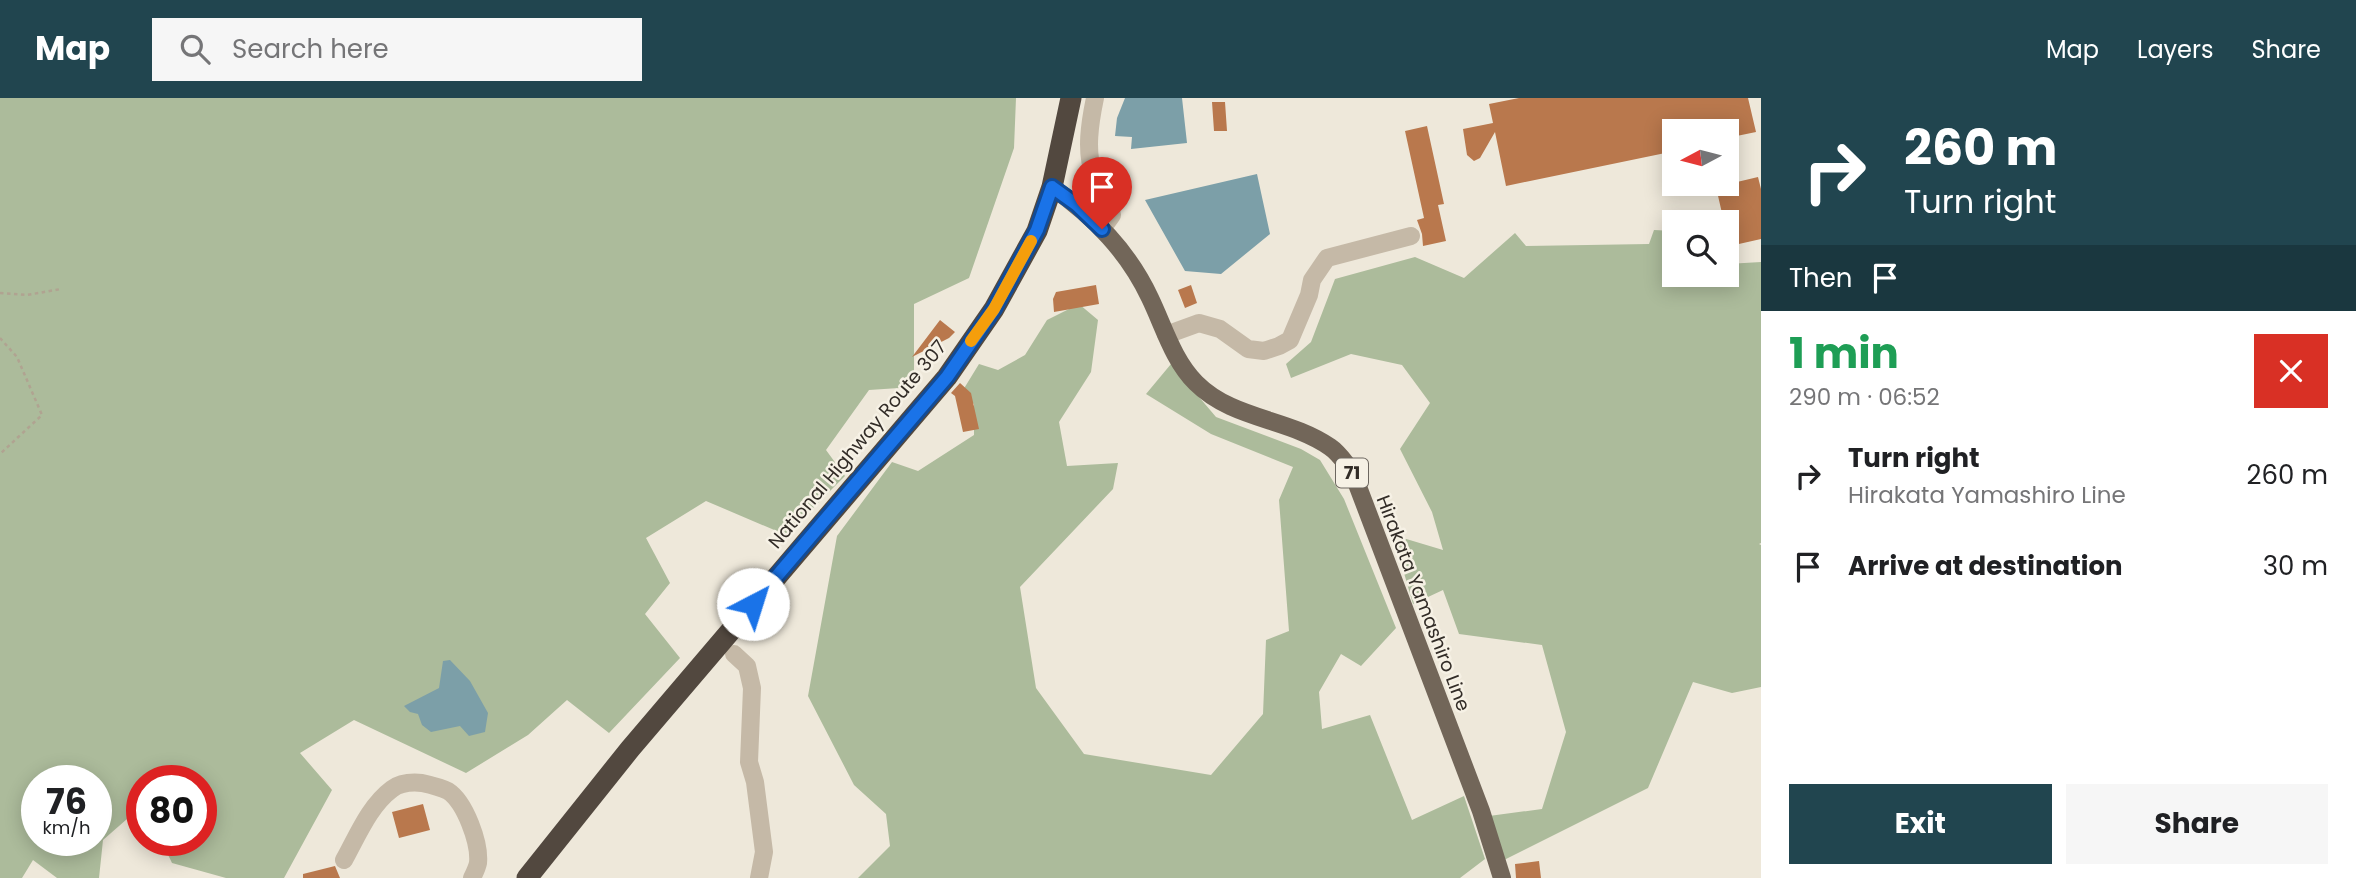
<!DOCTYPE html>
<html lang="en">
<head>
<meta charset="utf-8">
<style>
	:root { --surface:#fff; --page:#f6f6f6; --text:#202124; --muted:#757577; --accent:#21454f }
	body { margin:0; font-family:Poppins,sans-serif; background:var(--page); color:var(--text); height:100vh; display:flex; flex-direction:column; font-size:26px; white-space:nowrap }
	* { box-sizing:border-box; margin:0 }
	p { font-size:23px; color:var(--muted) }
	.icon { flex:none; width:38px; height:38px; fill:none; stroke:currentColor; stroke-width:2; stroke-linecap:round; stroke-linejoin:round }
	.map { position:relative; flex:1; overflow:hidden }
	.details { display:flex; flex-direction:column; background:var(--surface); width:595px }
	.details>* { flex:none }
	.hud { background:#21454f; color:#fff; overflow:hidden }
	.needle { width:46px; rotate:263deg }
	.fabs { position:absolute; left:1662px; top:21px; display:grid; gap:14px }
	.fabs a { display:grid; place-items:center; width:77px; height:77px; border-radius:0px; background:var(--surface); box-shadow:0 4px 18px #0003; font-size:35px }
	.speed { position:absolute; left:21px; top:667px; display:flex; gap:14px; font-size:35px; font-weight:700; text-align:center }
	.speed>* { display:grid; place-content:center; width:91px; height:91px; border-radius:50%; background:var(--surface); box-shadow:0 4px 18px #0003; line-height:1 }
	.speed small { font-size:18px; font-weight:400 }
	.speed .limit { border:10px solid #d22; background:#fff; color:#111 }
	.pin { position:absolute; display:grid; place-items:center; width:60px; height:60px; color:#fff; margin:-72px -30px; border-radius:50% 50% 50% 0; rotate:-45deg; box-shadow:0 0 7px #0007 }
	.pin .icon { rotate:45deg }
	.me { position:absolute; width:77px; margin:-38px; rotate:40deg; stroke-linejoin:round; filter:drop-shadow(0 0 5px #0008) }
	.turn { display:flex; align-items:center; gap:24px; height:147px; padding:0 28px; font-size:32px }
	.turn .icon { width:91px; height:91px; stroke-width:2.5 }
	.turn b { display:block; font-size:49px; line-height:60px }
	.then { display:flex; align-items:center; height:66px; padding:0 28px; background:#0003; gap:14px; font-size:26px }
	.round { display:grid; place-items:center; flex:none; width:74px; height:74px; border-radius:0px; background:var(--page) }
	.overview { display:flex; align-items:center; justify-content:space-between; height:119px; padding:0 28px }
	h1 { font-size:42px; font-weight:700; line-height:52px; color:#1e9e55 }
	.action { display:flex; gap:14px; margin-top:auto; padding:14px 28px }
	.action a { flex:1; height:80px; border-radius:0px; background:var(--accent); color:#fff; font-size:28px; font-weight:700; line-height:80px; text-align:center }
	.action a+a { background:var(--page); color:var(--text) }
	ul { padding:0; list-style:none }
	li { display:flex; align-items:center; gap:21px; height:91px; padding:0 28px }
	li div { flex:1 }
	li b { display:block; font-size:26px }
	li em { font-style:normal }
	header { display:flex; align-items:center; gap:42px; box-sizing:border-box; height:98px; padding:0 35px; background:var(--accent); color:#fff }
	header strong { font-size:33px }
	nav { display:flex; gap:38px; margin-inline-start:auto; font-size:24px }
	.search { width:490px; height:63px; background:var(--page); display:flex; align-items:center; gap:18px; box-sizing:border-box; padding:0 24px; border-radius:0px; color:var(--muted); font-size:26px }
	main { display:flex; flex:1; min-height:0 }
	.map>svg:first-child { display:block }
</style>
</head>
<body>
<header>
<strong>Map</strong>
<div class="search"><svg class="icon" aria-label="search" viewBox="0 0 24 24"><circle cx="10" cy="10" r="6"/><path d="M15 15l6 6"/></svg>Search here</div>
<nav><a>Map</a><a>Layers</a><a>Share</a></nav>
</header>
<main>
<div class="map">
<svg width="1761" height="780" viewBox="0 0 1761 780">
	<rect width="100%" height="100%" fill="#eee8da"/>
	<path fill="#acbb9b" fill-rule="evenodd" d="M0,0H1016L1014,50L969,180L914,206V289L869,292L826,352L845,378L786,437L706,403L646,440L670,485L645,516L680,560L609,635L567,602L528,637L466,675L354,622L300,655L332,692L284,780H226L172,765L161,742H201V682H142V728L127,721L103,742L99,780H57L33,762L22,780H0ZM37,682H96V742H37Z
		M1654,132L1675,133V177H1727V166L1761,164V445L1759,446L1761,447V589L1732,595L1693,584L1648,690L1504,762L1489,718L1542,711L1566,634L1542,547L1459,536L1443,492L1413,506L1393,437L1443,452L1432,414L1400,351L1430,305L1402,267L1351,256L1291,280L1286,266L1311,244L1335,181L1415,159L1464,180L1515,135L1526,148L1649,146Z
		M1079,206L1098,222L1091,274L1059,324L1067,368L1118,365L1113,391L1020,489L1036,590L1084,656L1211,677L1263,616L1266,542L1289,533L1279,402L1293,369L1211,336L1146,296L1171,266L1216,319L1301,351L1320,362L1344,401L1396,530L1361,568L1341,556L1319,594L1322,631L1370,617L1412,722L1464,698L1485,761L1460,780H858L890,748L886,716L854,687L808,598L837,438L892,364L918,373L974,337V306L960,297L979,266L998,272L1025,257L1047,222Z"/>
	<path fill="#7c9fa8" d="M1125,0H1182L1187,45L1131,51L1132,39L1115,38L1117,20Z
		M1257,76L1270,136L1221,176L1185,173L1145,102Z
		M450,562L470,583L488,615L485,634L469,638L460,628L431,634L422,627L418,616L410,614L404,608L439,590L443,563Z"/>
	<path fill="#b9784d" d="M1519,0H1748L1756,34L1727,40V33H1675V53L1506,88L1495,34L1480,60L1474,63L1467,57L1463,31L1493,25L1489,6Z
		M1212,4H1225L1227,33H1214Z
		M1427,28L1444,106L1438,107L1446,143L1423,148L1422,136L1417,122L1424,120L1405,33Z
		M1758,79L1761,91V141L1730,148L1727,124H1724L1716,89Z
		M1096,187L1099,206L1054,214L1053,201L1056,194Z
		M1191,187L1197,205L1185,210L1178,192Z
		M940,222L955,234L949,240L912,259Z
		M960,285L971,295L979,331L963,334L955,298L951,295Z
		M423,706L430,732L399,740L392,714Z
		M1539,763L1541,780H1516L1515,766Z
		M335,768L340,780H303V776Z"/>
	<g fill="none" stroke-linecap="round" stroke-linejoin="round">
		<path stroke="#b0a391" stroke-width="2.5" stroke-dasharray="3.5 3.5" stroke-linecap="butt" d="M0,195L27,197L61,191
			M0,240L17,259L42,317L0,356"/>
		<path stroke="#c5b9a7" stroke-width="18" d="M1095,0C1090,24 1085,54 1094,77C1101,92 1110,101 1112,117L1102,131
			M1166,237L1199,225L1220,231L1248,251L1264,253L1279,248L1290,242L1309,197L1312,182L1327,160L1411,138
			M734,556L747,568L752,590L749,664L755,684L764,754L759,780
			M344,762C357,739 369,708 392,691C400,685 412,684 422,685C431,687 440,689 448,693C465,704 480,745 478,765C477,770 474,776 472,780"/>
		<path stroke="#726659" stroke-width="18" d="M1052,89C1094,119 1128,153 1150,200C1164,229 1173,262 1196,285C1233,322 1288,320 1330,349C1339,355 1345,365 1352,373L1481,713L1502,780"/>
		<path stroke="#52483f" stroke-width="21" d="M527,780L630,651L947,279L994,211L1037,133L1052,89L1071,0"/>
	</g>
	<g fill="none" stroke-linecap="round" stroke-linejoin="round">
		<g stroke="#114b97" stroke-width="18">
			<path id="route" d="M753,506L947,279L994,211L1037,132L1052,89L1077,107L1102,131"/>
		</g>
		<use href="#route" stroke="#1a73e8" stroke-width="12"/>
		<path stroke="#f59e0b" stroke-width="12" d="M971,243L994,211L1031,143"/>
	</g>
	<g text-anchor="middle" stroke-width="5" stroke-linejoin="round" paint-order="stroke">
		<rect fill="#f6f1e5" stroke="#6d6760" stroke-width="2" x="1336" y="360.5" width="32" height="29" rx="5"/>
		<g font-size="18" font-weight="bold" fill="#322c27">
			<text x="1352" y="381">71</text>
		</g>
		<g font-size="19" fill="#322c27" stroke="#f6f1e5">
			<text transform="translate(857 346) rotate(-50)" y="7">National Highway Route 307</text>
			<text transform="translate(1424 505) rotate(69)" y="7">Hirakata Yamashiro Line</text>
		</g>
	</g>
</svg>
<div class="fabs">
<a><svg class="needle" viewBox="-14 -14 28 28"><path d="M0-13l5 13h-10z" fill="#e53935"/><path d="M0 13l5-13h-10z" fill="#757577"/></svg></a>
<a><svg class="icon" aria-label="search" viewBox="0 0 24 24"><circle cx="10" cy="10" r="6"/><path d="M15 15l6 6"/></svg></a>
</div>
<div class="speed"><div>76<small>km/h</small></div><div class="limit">80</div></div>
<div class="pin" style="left:1102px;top:131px;background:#d93025"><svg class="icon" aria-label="arrive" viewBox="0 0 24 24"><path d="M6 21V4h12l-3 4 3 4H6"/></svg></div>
<svg class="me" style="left:753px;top:506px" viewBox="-20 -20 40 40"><circle r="19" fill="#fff"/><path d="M0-13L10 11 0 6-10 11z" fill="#1a73e8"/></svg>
</div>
<section class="details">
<div class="hud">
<div class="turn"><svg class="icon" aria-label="right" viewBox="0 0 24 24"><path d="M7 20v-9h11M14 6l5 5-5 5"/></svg><div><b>260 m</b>Turn right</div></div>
<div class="then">Then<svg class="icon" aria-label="arrive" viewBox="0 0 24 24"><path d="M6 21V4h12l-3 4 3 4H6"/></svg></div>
</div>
<div class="overview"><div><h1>1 min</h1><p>290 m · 06:52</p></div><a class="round" style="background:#d93025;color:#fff"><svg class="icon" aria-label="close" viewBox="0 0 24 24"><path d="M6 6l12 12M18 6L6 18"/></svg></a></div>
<ul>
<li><svg class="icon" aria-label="right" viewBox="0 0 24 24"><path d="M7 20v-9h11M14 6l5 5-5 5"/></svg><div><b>Turn right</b><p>Hirakata Yamashiro Line</p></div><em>260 m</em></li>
<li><svg class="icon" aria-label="arrive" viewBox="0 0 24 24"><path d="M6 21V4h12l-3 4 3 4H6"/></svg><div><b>Arrive at destination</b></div><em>30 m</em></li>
</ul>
<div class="action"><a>Exit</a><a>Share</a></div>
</section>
</main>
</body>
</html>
